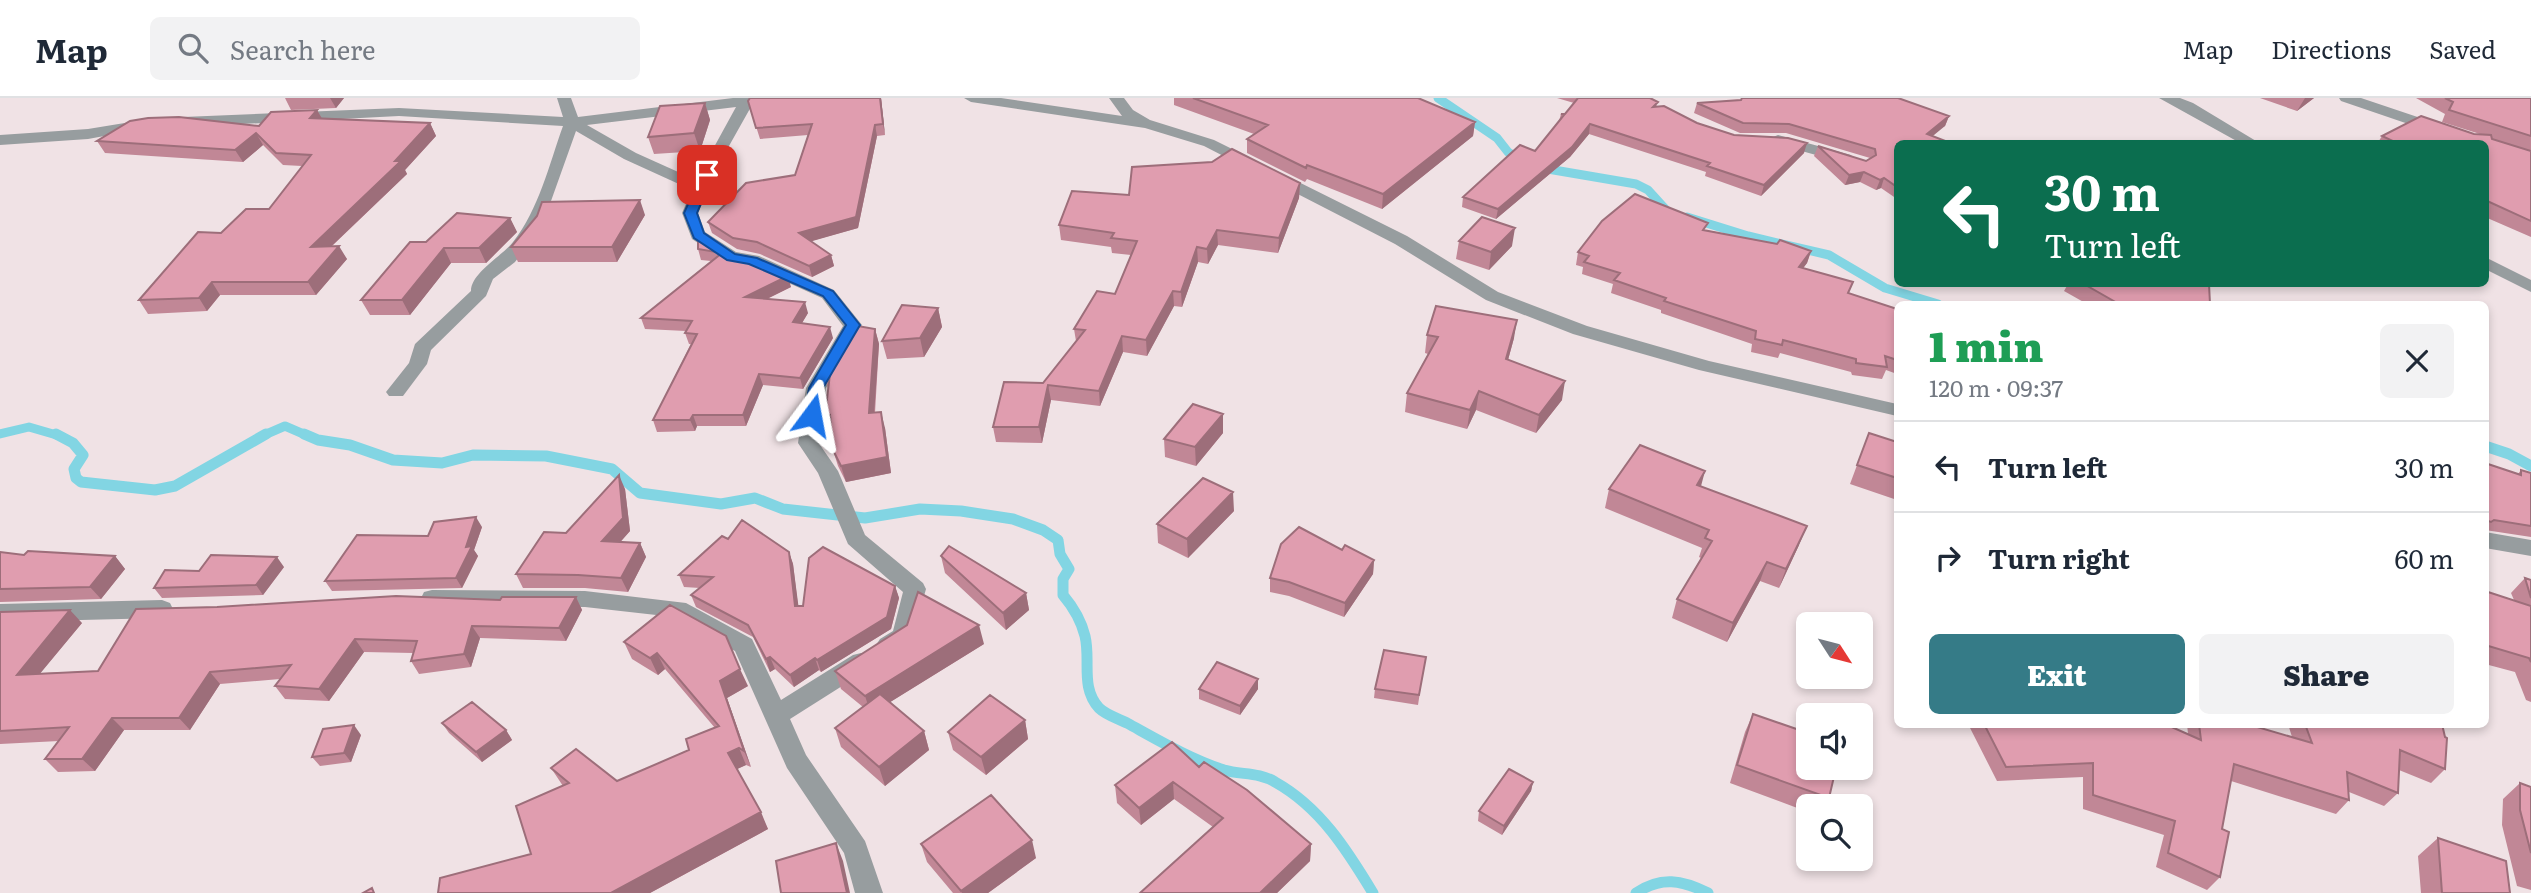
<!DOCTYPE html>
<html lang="en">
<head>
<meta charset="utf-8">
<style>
	:root { --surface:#fff; --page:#f2f2f3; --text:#1f2937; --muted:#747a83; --line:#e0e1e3; --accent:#357b87 }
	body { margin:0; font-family:Literata,serif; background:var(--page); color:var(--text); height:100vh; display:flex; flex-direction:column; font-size:26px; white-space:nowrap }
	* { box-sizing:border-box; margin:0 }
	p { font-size:23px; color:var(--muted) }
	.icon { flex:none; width:38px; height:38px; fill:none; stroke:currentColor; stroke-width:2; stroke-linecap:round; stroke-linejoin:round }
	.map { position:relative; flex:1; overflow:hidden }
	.panel { position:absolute; left:1894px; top:203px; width:595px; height:427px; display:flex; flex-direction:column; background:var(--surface); border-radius:10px; box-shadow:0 4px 10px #0003 }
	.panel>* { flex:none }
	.top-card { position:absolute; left:1894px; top:42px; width:595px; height:147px; border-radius:10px; box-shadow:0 4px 10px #0003; background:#0b6e4f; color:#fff; overflow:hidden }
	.needle { width:46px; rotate:126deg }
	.fabs { position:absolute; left:1796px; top:514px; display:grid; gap:14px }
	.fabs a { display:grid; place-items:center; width:77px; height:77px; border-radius:10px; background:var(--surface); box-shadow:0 4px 10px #0003; font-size:35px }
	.pin { position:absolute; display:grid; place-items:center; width:60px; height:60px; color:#fff; margin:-30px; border-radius:14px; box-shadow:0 4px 10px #0006 }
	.me { position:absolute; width:77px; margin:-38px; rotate:13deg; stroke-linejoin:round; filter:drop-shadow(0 0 5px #0008) }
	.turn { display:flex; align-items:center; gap:24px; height:147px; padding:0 35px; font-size:32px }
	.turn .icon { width:91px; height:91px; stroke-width:2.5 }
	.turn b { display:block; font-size:49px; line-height:60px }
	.round { display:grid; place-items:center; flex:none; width:74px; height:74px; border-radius:10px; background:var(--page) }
	.overview { display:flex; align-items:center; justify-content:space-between; height:119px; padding:0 35px }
	h1 { font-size:42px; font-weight:800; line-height:52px; color:#1e9e55 }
	.button { display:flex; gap:14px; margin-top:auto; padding:14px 35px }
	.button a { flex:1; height:80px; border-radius:10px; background:var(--accent); color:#fff; font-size:28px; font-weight:800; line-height:80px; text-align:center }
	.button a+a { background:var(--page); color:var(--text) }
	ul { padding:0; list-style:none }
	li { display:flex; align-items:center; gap:21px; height:91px; padding:0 35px; border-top:2px solid var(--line) }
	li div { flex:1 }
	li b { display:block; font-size:26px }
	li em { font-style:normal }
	header { display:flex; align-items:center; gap:42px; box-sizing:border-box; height:98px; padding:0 35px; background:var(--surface); border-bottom:2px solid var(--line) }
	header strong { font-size:33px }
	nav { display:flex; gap:38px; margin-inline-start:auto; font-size:24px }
	.search { width:490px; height:63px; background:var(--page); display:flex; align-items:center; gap:18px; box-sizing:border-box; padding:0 24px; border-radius:10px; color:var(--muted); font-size:26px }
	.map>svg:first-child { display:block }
</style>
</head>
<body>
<header>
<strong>Map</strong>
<div class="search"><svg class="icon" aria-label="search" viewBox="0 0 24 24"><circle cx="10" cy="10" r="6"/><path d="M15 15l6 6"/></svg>Search here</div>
<nav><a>Map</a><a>Directions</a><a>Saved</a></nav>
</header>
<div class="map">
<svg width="2531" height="795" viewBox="0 0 2531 795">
	<rect width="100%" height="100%" fill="#f0e2e5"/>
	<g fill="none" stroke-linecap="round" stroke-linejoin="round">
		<path stroke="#82d5e3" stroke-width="9" d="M1438,0L1497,40L1508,54L1520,62
			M1542,70L1636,86L1648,92L1668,114
			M1687,119L1748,138L1829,157L1885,190L1938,206
			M0,336L29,329L60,338
			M262,338L285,328L308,338"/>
		<path stroke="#82d5e3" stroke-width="11" d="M56,336L73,345L83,357L74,371L76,380L81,384L155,392L175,388L266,336
			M304,336L318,342L350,347L393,362L442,365L473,357L546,358L612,371L640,395L721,406L755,400L783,411L865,420L920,411L961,413L1013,421L1043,432L1058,442L1060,456L1069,471L1063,481V497C1074,510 1081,522 1085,538C1091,563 1080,589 1099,610C1106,617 1119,621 1127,625C1158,642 1190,661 1224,672C1241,677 1259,674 1275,684C1320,709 1347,752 1373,795
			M2485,348L2509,356L2531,368
			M1636,795C1661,778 1682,782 1708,795"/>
		<path fill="#979d9f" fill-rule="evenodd" d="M557,0H571L578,19L733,0H777L775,3L752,7L720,64L698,115L705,134L736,154L759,158L834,192L862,227L826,290L818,344L838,373L865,437L923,485L926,491L911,544L888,556L880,553L876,547L880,541L893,533L903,494L848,446L818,375L798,345L806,290L843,228L822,200L749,167L725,163L692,141L682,115L692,92L624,61L576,33L541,131L515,164L493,181L486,198L431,252L427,266L403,298H389L386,294L409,265L415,246L471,193C471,175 502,158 513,144C539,111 549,67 563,28L399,18L183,29L175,24L183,19L399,10L563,19ZM736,9L696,82L636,55L587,27Z
			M964,0H1001L1122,18L1109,0H1124L1133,12L1150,22L1214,42L1407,138L1498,194L1587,228L1709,263L1897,306V318L1699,272L1573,236L1486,202L1395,146L1204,48L1145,30L971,4Z
			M2159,0H2180L2193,5L2261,46H2242Z
			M2339,0H2361L2489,43L2492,46L2485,50V46H2467L2341,3Z
			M143,22L148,24L151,27L148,30L88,41L0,47V37L88,31Z
			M1778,37L1851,57L1853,60L1845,65L1773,45L1770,42L1773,39Z
			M2485,159L2531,182V194L2485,171Z
			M2485,434L2531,442V458L2485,450Z
			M432,492L585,493L686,505L752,541L781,602L853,557L861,555L869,557L873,564L869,571L790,621L806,657L865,743L883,795H855L844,755L787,670L735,553L674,519L585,509L432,508L424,506L421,500L424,494Z
			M162,502L170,505L173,511L170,517L162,520L0,524V506Z"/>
	</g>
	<path fill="#c18796" d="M285,0H344L336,10L291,12Z
		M750,0H881L885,37L877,38L858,130L811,143L831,157L834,168L812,179L760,156L737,151L712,135L708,124L795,77L808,37L760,41L748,3Z
		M1174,0H1418L1475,24L1473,38L1382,111L1307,81L1305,84L1247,55V41L1254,36L1174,7Z
		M1557,0H1650L1657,8L1697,25L1734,37L1804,55L1761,98L1705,78L1706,74L1589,36L1570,59L1496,121L1462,109L1463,99L1535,53L1559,23L1561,16H1565L1574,5Z
		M2260,0H2314L2297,13Z
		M2416,0H2531V139L2485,119V46H2377L2382,38L2480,36L2442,24L2445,16Z
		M705,5L710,22L700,53L654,56L648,39Z
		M1697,5L1949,18L1945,28L1897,46V101L1881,90L1876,92L1860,84L1845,87L1814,58L1818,48L1866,63L1870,60L1786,35H1740L1694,15Z
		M317,12L322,21L430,25L436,38L405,72L407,76L332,148L347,161L316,197H220L207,213L148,216L139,202L221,135L269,111L302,68L283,67L263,47L243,64L105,55L97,43L259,28Z
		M1300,85L1299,100L1278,155L1218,147L1208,166L1198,164L1182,209L1174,208L1147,258L1123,254L1100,308L1051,302L1042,345L996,344L993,329L1043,285L1076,243L1074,231L1115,196L1131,157L1112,155L1111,149L1061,142L1059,127Z
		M645,117L617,164H518L511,149Z
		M510,120L517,134L486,165H451L410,217H370L361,202L426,144Z
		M1706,132L1811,153L1807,165L1803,170L1849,196L1897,211V276L1886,272L1882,281L1852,277L1851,274L1780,255L1778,260L1751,254L1752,246L1661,215V212L1611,195L1613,186L1582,176L1583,169L1576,167L1578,154Z
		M1459,143L1512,148L1489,172L1456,161Z
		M698,151L720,154L791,189L767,201L808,215L802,225L833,240L803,291L763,287L746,328H697L695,333L657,334L653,322L691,246H689L685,235L686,233L645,231L641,220L711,163L701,162Z
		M2068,186H2209L2210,206H2087L2064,193Z
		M938,210L942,229L924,259L887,261L882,243Z
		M875,231L879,246L875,315L885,330L891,375L846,384L838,368L833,352L831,334H829L825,318L828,291L824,276Z
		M1427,237L1514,240L1508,262L1562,302L1536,335L1476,312L1467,331L1405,314L1407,295L1428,256L1425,255Z
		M1223,316V335L1196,368L1165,359L1164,341Z
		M1869,335L1897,344V402L1850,386Z
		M2485,365L2518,376L2521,372L2531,375V439L2485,432Z
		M1701,388L1799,447L1779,490L1760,483L1727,544L1672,520L1677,501L1701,460L1699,459L1702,450L1605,410L1609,391Z
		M625,391L630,433L620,444L640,445L646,459L628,494L585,490H523L516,476L566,435Z
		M1234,413L1188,460L1158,445L1157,426Z
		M482,429L474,452L478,458L462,490L332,493L325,483L428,438Z
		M728,441L789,454L793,466L798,508H803L895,488L899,500L891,531L821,574L819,572L794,589L775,571L770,574L753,539L696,509L691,497L700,490L684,489L679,477Z
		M0,454L24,457L115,458L125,471L101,501L0,504Z
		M941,458L1026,495L1029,512L1006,532L945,475Z
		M1374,462L1373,476L1344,519L1289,498L1270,494V480Z
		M284,469L263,497L162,500L154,490L199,473Z
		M2525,480L2531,482V604L2526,602L2515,574L2485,566V493L2514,502L2511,495Z
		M576,499L582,512L566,543L480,540L471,569L419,576L411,563L413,555L364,554L329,603L285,601L275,588L280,581L220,586L190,632H124L95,673L58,674L45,661L59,643L0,646V514L82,525L40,575L98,573L500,502Z
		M624,544L748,588L727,600L751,669L746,667L737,671L768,731L650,795H438L531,756L563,688L551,670L617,683L689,652L715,630L665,571L658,577L632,561Z
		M984,546L890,604L924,633L929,652L885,688L841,649L835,630L863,609L841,591L835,573Z
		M1424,568L1418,607L1374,600L1375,591Z
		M1258,581V591L1240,617L1199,601V591Z
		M1753,616L1829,700L1825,709H1808V714L1730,685L1745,634Z
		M1025,622L1028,641L986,677L953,652L948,634Z
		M442,625L506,632L512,642L482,664L449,635Z
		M1968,626H2165L2188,636L2187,626H2247L2292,639L2288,626H2442L2445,671L2431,685L2399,672L2398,695L2384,708L2349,694V702L2336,716L2231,683L2222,731L2220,779L2207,792L2156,769L2164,737L2083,711V679L1997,683Z
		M361,637L351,664L320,668L312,659Z
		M1199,669L1311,746L1310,763L1277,795H1140L1213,729L1174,701L1141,727L1117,705L1115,687Z
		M1533,684L1531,693L1502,737L1478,723L1479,713Z
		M2520,685L2531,689V792L2517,788L2502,727L2503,701Z
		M2438,740L2510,795H2421L2418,758Z
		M921,746L1036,760L988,795H953L927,764Z"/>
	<path fill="#9d6e7a" d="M330,0H344L336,10Z
		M880,0H881L885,37L883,26Z
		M2305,0H2314L2297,13Z
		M705,5L710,22L700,53L694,35Z
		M317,12L324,24L310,20Z
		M1949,18L1945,28L1923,46L1927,36Z
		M1475,24L1473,38L1382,111L1383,96Z
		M430,25L436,38L405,72L407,76L318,161L311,149Z
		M1590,26L1589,36L1570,59L1496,121L1498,111Z
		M875,27L877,38L858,130L802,146L799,135Z
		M256,35L263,47L243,64L235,52Z
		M1807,45L1804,55L1761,98L1764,87Z
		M1864,74L1860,84L1845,87L1849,77Z
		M1884,80L1881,90L1876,92L1880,82Z
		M1300,85L1299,100L1278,155L1279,140Z
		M640,102L645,117L617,164L612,149Z
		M510,120L517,134L486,165L479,150Z
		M1515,130L1512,148L1489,172L1491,154Z
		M1217,132L1218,147L1208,166L1207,151Z
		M339,148L347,161L316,197L308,184Z
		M1197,149L1198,164L1182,209L1181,194Z
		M444,150L451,165L410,217L402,202Z
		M1811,153L1807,165L1795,181L1799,169Z
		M831,157L834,168L812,179L809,168Z
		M788,178L791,189L748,210L745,199Z
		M212,184L220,197L207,213L199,200Z
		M1173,193L1174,208L1147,258L1146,242Z
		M805,204L808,215L796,235L793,224Z
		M938,210L942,229L924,259L920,240Z
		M1517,222L1514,240L1503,280L1506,261Z
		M830,229L833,240L803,291L800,280Z
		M875,231L879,246L873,331L869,315Z
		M1122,238L1123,254L1100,308L1099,293Z
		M759,276L763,287L746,328L743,317Z
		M1565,283L1562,302L1536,335L1539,317Z
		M1048,287L1051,302L1042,345L1039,329Z
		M1479,293L1476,312L1467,331L1470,312Z
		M881,314L885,330L891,375L846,384L841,368Z
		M1223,316V335L1196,368L1195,349Z
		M693,317L697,328L695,333L690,322Z
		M1705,373L1700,392L1697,387Z
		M619,377L625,391L630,433L609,457L602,443Z
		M1233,394L1234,413L1188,460L1187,441Z
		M476,419L482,429L474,452L478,458L462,490L456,480Z
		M1807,428L1799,447L1779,490L1786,471Z
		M640,445L646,459L628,494L621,480Z
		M789,454L793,466L800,520L795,508Z
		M115,458L125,471L101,501L90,489Z
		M277,459L284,469L263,497L256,487Z
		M1374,462L1373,476L1344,519L1345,505Z
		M1767,464L1760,483L1727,544L1733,525Z
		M895,488L899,500L891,531L821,574L817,562Z
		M1026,495L1029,512L1006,532L1003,515Z
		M576,499L582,512L566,543L559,530Z
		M70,512L82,525L29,589L17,577Z
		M979,527L984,546L871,616L865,598Z
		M472,528L480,540L471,569L464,556Z
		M355,541L364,554L329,603L319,591Z
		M657,555L665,571L658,577L650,560Z
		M770,559L775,571L770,574L766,561Z
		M815,560L819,572L794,589L790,577Z
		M740,571L748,588L727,600L751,669L744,653L720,583Z
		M210,574L220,586L190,632L179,620Z
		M1258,581V591L1240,617V608Z
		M112,620L124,632L95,673L82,661Z
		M1025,622L1028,641L986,677L981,659Z
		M354,627L361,637L351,664L344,655Z
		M506,632L512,642L482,664L476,654Z
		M924,633L929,652L885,688L879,669Z
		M739,650L746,667L735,672L728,655Z
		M1173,684L1174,701L1141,727L1139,710Z
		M1533,684L1531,693L1502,737L1504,728Z
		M761,714L768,731L650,795H611Z
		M1032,742L1036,760L988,795H962L961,793Z
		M836,745L843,763L850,795H847Z
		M1311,746L1310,763L1277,795H1260Z"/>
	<path fill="#e09daf" stroke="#9d6e7a" stroke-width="2" d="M750,0H880L883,26L875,27L856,119L799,135L831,157L809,168L757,144L733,140L708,124L746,85L795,77L812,26L756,30L748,3Z
		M1193,0H1418L1475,24L1383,96L1307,67L1306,70L1247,41L1268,27Z
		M1578,0H1650L1658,4L1653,9L1664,8L1697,25L1734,37L1788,40L1807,45L1764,87L1707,68L1710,65L1590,26L1572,49L1498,111L1463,99L1520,47L1535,53L1564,17L1561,16H1565Z
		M1742,0H1898L1949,18L1927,36L1953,46H1897V89L1884,80L1880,82L1864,74L1849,77L1818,48L1866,63L1876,57L1875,51L1789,26L1743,25L1697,5L1741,2Z
		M2445,0H2531V38L2449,12L2453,4Z
		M705,5L694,35L648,39L660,8Z
		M317,12L310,20L430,25L395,63H401L311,149L339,148L308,184H212L199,200L139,202L198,134L221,135L246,111H269L311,57L276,55L256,35L235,52L97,43L130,23L148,20L179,19L259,28L271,14Z
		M2421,18L2474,36L2491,37L2492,41L2531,53V123L2485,102V46H2399L2382,38Z
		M1232,51L1300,85L1279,140L1217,132L1207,151L1197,149L1181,194L1173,193L1146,242L1122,238L1099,293L1048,287L1039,329H993L1004,284L1043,285L1085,232L1074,231L1097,193L1115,196L1137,143L1111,140L1114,135L1059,127L1072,93L1129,97L1132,69L1212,64Z
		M1635,96L1708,125L1703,132L1777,146L1780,142L1811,153L1799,169L1853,184L1848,195L1897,211V262L1885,258L1887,269L1856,265V261L1783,242L1782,247L1755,241L1756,233L1664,203L1666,200L1614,182L1620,175L1584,164L1589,158L1578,154L1602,123Z
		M640,102L612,149H511L537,118L542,104Z
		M457,115L510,120L479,150H444L402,202H361L410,144H426Z
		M1482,119L1515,130L1491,154L1459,143Z
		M698,140L720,154L745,159L788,178L745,199L805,204L793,224L830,229L800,280L759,276L743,317H693L690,322H653L697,236L685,235L692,223L641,220L722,155L698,151Z
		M2084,186H2209L2210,206H2119Z
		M902,207L938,210L920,240L882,243Z
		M1436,208L1517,222L1506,261L1565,283L1539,317L1479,293L1470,312L1407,295L1438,239L1427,237Z
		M852,227L875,231L869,315L881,314L887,359L841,368L833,352L830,317L825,318L830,276H824Z
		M1193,306L1223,316L1195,349L1164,341Z
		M1869,335L1897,344V380L1857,367Z
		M1640,347L1705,373L1697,387L1807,428L1786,471L1767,464L1733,525L1677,501L1712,443L1705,440L1709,432L1609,391Z
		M2485,365L2521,377V372L2531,375V428L2494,422L2491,424L2485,422Z
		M619,377L623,420L602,443L640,445L621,480L578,477L516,476L544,434L566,435Z
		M1203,380L1233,394L1187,441L1157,426Z
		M476,419L466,449L472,448L456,480L325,483L357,437L428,438L434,424Z
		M742,422L789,454L795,508H803L809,460L823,449L895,488L887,519L817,562L815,560L790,577L770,559L766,561L748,527L691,497L713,479L679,477L722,438L728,441Z
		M1299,429L1342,452L1345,447L1374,462L1345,505L1289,484L1270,480L1281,446Z
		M949,448L1026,495L1003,515L941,458Z
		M28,453L115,458L90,489L0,491V454L24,457Z
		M211,457L277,459L256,487L154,490L165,472L199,473Z
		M2525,480L2531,482V500Z
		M2485,493L2531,508V564L2529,560L2485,547Z
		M918,494L979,527L865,598L835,573L907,527Z
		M396,498L500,502L502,499H576L559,530L472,528L464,556L411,563L417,543L355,541L319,591L275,588L291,567L210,574L179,620H112L82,661H45L69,629L0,633V514L70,512L17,577L98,573L136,511L217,509Z
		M670,507L726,538L740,571L720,583L744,653L739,650L728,655L761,714L611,795H438L440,780L531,756L516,708L569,685L551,670L576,651L617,683L689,652L686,641L719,628L657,555L650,560L624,544Z
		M1384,552L1426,559L1419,597L1375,591Z
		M1217,564L1258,581L1240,608L1199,591Z
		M880,596L924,633L879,669L835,630Z
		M990,597L1025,622L981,659L948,634Z
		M472,604L506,632L476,654L442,625Z
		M1753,616L1808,635V670H1836L1829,700L1737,667Z
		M1984,626H2165L2201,642L2199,626H2247L2312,645L2305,626H2442L2445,639L2447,640L2445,671L2400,652L2398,695L2347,674L2349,702L2234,666L2222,731L2229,734L2220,779L2168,755L2175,723L2093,697V665L2006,669Z
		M354,627L344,655L312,659L323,631Z
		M1172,644L1199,669L1204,664L1247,692L1311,746L1260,795H1140L1223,720L1173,684L1139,710L1115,687Z
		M1509,671L1533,684L1504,728L1479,713Z
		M2520,685L2531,689V755L2520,712Z
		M991,697L1032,742L961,793L921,746Z
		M2438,740L2506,763L2510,795H2442Z
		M836,745L847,795H781L776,763Z
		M372,790L374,795H363Z"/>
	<path fill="#1a73e8" stroke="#114b97" stroke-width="2" d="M707,74L713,77L697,115L704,135L735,156L757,160L833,193L860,227L823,290L817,321L812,322L804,317L809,290L846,227L823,198L749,166L727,162L694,140L684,115L701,77Z"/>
</svg>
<div class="fabs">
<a><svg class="needle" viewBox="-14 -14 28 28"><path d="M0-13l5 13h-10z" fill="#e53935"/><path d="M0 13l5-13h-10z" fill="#747a83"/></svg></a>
<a><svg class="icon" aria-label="sound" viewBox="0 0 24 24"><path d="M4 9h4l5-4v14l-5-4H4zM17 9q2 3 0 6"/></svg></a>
<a><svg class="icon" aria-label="search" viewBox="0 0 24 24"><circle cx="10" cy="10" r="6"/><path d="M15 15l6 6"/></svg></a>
</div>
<div class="pin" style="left:707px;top:77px;background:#d93025"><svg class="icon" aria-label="arrive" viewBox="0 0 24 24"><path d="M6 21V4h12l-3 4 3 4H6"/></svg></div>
<svg class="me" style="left:812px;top:317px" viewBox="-20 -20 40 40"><path d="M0-17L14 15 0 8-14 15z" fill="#1a73e8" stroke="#fff" stroke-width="4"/></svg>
<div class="top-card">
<div class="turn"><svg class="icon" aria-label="left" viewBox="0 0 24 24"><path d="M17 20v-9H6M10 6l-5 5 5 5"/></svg><div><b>30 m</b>Turn left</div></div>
</div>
<section class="panel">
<div class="overview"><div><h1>1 min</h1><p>120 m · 09:37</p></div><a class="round"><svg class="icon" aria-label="close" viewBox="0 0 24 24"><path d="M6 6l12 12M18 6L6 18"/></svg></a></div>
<ul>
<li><svg class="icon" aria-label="left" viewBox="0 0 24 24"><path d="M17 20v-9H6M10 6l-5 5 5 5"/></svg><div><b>Turn left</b></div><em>30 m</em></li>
<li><svg class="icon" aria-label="right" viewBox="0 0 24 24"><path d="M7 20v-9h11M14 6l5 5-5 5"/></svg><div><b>Turn right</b></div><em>60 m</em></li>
</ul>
<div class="button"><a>Exit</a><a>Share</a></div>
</section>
</div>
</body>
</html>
